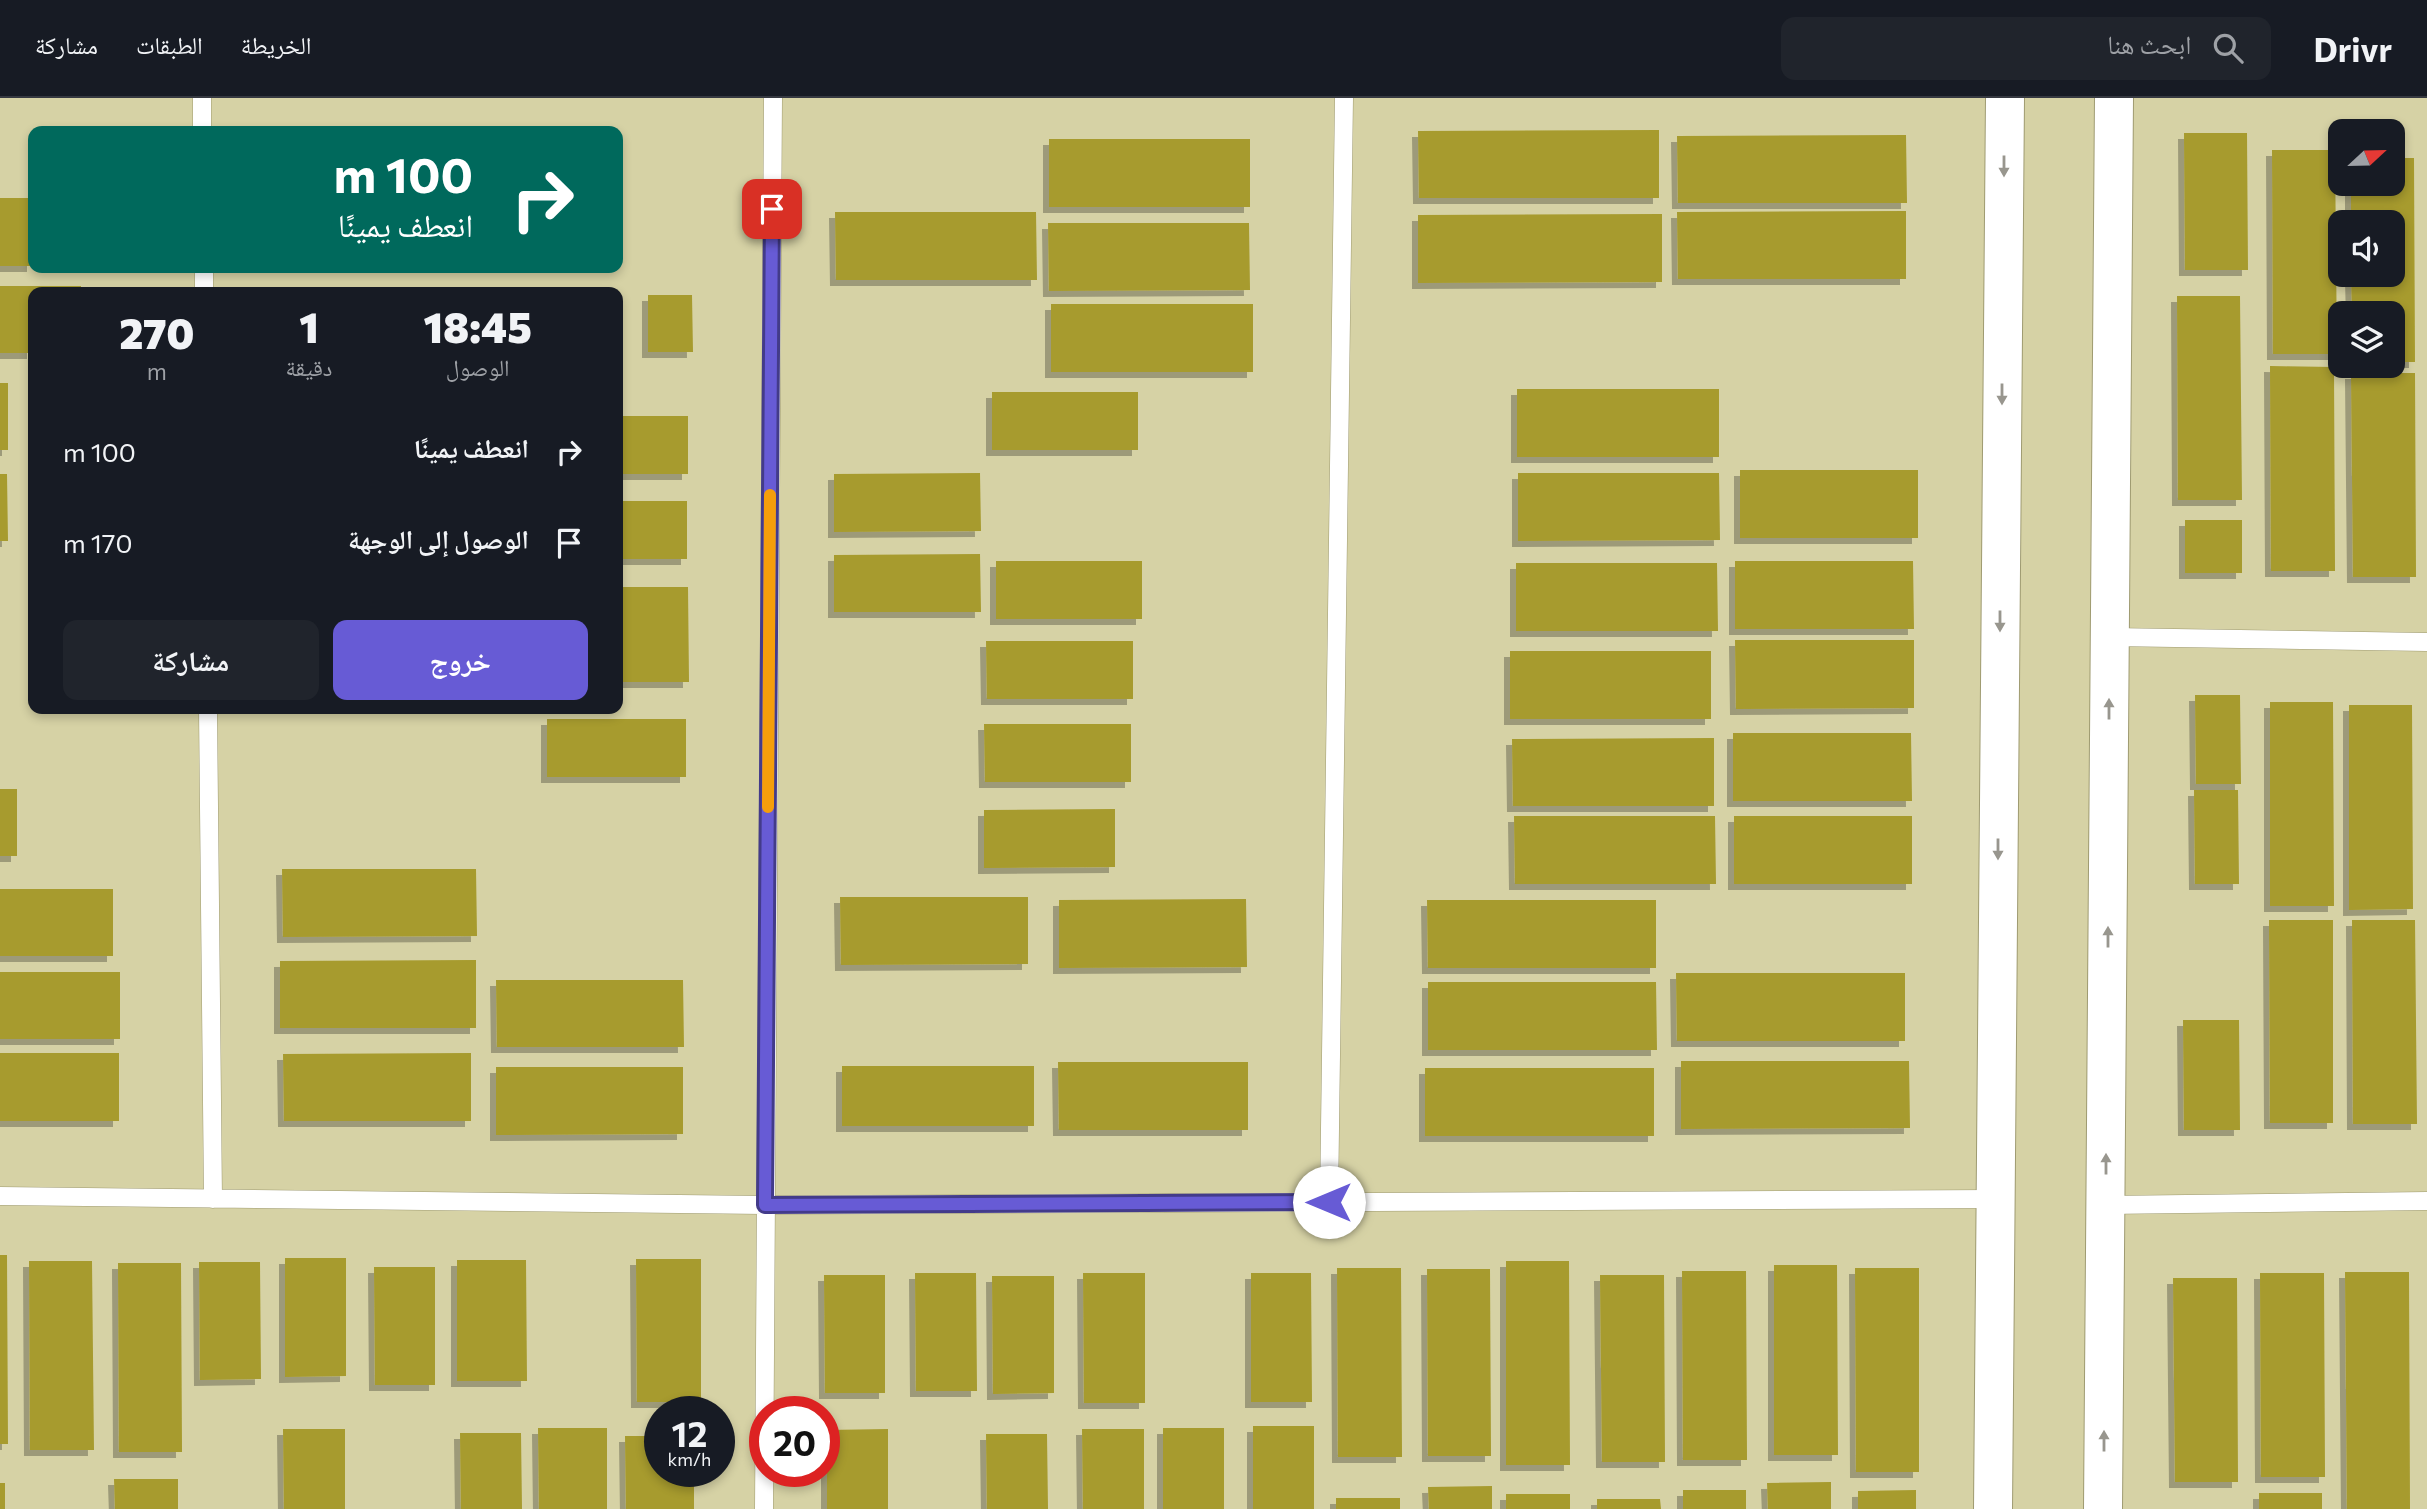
<!DOCTYPE html>
<html lang="ar">
<head>
<meta charset="utf-8">
<style>
	:root { --surface:#171b24; --page:#20242c; --text:#f1f3f6; --muted:#9ea1a6; --line:#363941; --accent:#675bd5 }
	body { margin:0; font-family:Commissioner,"Noto Naskh Arabic",sans-serif; background:var(--page); color:var(--text); direction:rtl; height:100vh; display:flex; flex-direction:column; font-size:26px; white-space:nowrap }
	* { box-sizing:border-box; margin:0 }
	p { font-size:23px; color:var(--muted) }
	.icon { flex:none; width:38px; height:38px; fill:none; stroke:currentColor; stroke-width:2; stroke-linecap:round; stroke-linejoin:round }
	.map { position:relative; flex:1; overflow:hidden; direction:ltr }
	.details { position:absolute; left:28px; top:189px; width:595px; height:427px; display:flex; flex-direction:column; background:var(--surface); border-radius:14px; box-shadow:0 4px 10px #0003; direction:rtl }
	.details>* { flex:none }
	.hud { position:absolute; left:28px; top:28px; width:595px; height:147px; border-radius:14px; box-shadow:0 4px 10px #0003; direction:rtl; background:#00695c; color:#fff; overflow:hidden }
	.needle { width:46px; rotate:68deg }
	.tools { position:absolute; left:2328px; top:21px; display:grid; gap:14px }
	.tools a { display:grid; place-items:center; width:77px; height:77px; border-radius:14px; background:var(--surface); box-shadow:0 4px 10px #0003; font-size:35px }
	.speed { position:absolute; left:644px; top:1298px; display:flex; gap:14px; font-size:35px; font-weight:700; text-align:center }
	.speed>* { display:grid; place-content:center; width:91px; height:91px; border-radius:50%; background:var(--surface); box-shadow:0 4px 10px #0003; line-height:1 }
	.speed small { font-size:18px; font-weight:400 }
	.speed .limit { border:10px solid #d22; background:#fff; color:#111 }
	.pin { position:absolute; display:grid; place-items:center; width:60px; height:60px; color:#fff; margin:-30px; border-radius:14px; box-shadow:0 4px 10px #0006 }
	.me { position:absolute; width:77px; margin:-38px; rotate:270deg; stroke-linejoin:round; filter:drop-shadow(0 0 5px #0008) }
	.turn { display:flex; align-items:center; gap:24px; height:147px; padding:0 35px; font-size:32px }
	.turn .icon { width:91px; height:91px; stroke-width:2.5 }
	.turn b { display:block; font-size:49px; line-height:60px }
	.eta { display:flex; justify-content:space-evenly; align-items:center; height:119px; text-align:center }
	.eta b { font-size:42px; font-weight:800; line-height:49px }
	.action { display:flex; gap:14px; margin-top:auto; padding:14px 35px }
	.action a { flex:1; height:80px; border-radius:14px; background:var(--accent); color:#fff; font-size:28px; font-weight:800; line-height:80px; text-align:center }
	.action a+a { background:var(--page); color:var(--text) }
	ul { padding:0; list-style:none }
	li { display:flex; align-items:center; gap:21px; height:91px; padding:0 35px }
	li div { flex:1 }
	li b { display:block; font-size:26px }
	li em { font-style:normal }
	header { display:flex; align-items:center; gap:42px; box-sizing:border-box; height:98px; padding:0 35px; background:var(--surface); border-bottom:2px solid var(--line) }
	header strong { font-size:33px }
	nav { display:flex; gap:38px; margin-inline-start:auto; font-size:24px }
	.search { width:490px; height:63px; background:var(--page); display:flex; align-items:center; gap:18px; box-sizing:border-box; padding:0 24px; border-radius:14px; color:var(--muted); font-size:26px }
	.map>svg:first-child { display:block }
</style>
</head>
<body>
<header>
<strong>Drivr</strong>
<div class="search"><svg class="icon" aria-label="search" viewBox="0 0 24 24"><circle cx="10" cy="10" r="6"/><path d="M15 15l6 6"/></svg>ابحث هنا</div>
<nav><a>الخريطة</a><a>الطبقات</a><a>مشاركة</a></nav>
</header>
<div class="map">
<svg width="2427" height="1411" viewBox="0 0 2427 1411">
	<defs>
		<filter id="shadow"><feDropShadow dx="-6" dy="6" stdDeviation="0" flood-color="#0004"/></filter>
	</defs>
	<rect width="100%" height="100%" fill="#d6d2a5"/>
	<path fill="#a79b2e" filter="url(#shadow)" d="M1659,32V100H1419L1418,33Z
		M2184,35H2247L2248,172H2185Z
		M1906,37L1907,105H1678L1677,38Z
		M1049,41H1250V109H1049Z
		M2272,52H2335L2337,256H2273Z
		M2392,60H2414L2415,264H2392V215H2352L2351,177H2392V124H2351V86H2392Z
		M0,100H33V168H0Z
		M1906,113V181H1678L1677,114Z
		M835,114H1036L1037,182H836Z
		M1662,116V184L1418,185V117Z
		M1048,125H1249L1250,192L1049,193Z
		M0,188H81V194H33V255H0Z
		M648,197H692L693,254H648Z
		M2177,198H2240L2242,402H2178Z
		M1051,206H1253V274H1051Z
		M2270,268L2334,269L2335,473H2271Z
		M2351,275H2415L2416,479H2353Z
		M0,285H8V352H0Z
		M1517,291H1719V359H1517Z
		M992,294H1138V352H992Z
		M618,318H688V376H618Z
		M1740,372H1918V440H1740Z
		M980,375L981,433L834,434V376Z
		M1518,375H1719L1720,442L1518,443Z
		M0,376H7L8,443H0Z
		M618,403H687V461H618Z
		M2185,422H2242V475H2185Z
		M980,456L981,514H834V457Z
		M996,463H1142V521H996Z
		M1735,463H1913L1914,531H1735Z
		M1516,465H1717L1718,533H1516Z
		M618,489H688L689,584H618Z
		M1735,542H1914V610L1736,611Z
		M986,543H1133V601H987Z
		M1510,553H1711V621H1510Z
		M2195,597H2240L2241,686H2196Z
		M2270,604H2333L2334,808H2270Z
		M2349,607H2412L2413,811L2349,812Z
		M547,621H686V679H547Z
		M984,626H1131V684H985Z
		M1733,635H1911L1912,703H1733Z
		M1714,640V708H1513L1512,641Z
		M0,691H17V758H0Z
		M2194,692H2238L2239,786H2195Z
		M1115,711V769L984,770V712Z
		M1514,718H1715L1716,786H1515Z
		M1734,718H1912V786H1734Z
		M282,771H476L477,838L283,839Z
		M0,791H113V858H0Z
		M840,799H1028V866L841,867Z
		M1246,801L1247,869L1059,870V802Z
		M1427,802H1656V870H1428Z
		M2269,822H2333V1025H2270Z
		M2352,822H2415L2417,1026H2353Z
		M476,862V930H280V863Z
		M0,874H120V941H0Z
		M1676,875H1905V943H1677Z
		M496,882H683L684,949H497Z
		M1428,884H1656L1657,952H1428Z
		M2183,922H2239L2240,1032H2184Z
		M0,955H119V1023H0Z
		M471,955V1023H284L283,956Z
		M1681,963H1909L1910,1030L1681,1031Z
		M1058,964H1248V1032H1059Z
		M842,968H1034V1028H842Z
		M496,969H683V1036L496,1037Z
		M1425,970H1654V1038H1425Z
		M0,1157H7L8,1346H0Z
		M285,1160H346V1278L285,1279Z
		M636,1161H701V1304H637Z
		M457,1162H526L527,1283H457Z
		M29,1163H92L94,1352H30Z
		M1506,1163H1569L1570,1367H1506Z
		M199,1164H260L261,1281L200,1282Z
		M118,1165H181L182,1354H119Z
		M1774,1167H1837L1838,1357H1774Z
		M374,1169H435V1287H375Z
		M1337,1170H1401L1402,1359H1338Z
		M1855,1170H1919V1374H1856Z
		M1427,1171H1490L1491,1358H1428Z
		M1682,1173H1746L1747,1362H1683Z
		M2345,1174H2409L2410,1411H2347Z
		M915,1175H976L977,1293H916Z
		M1083,1175H1145V1305H1084Z
		M1251,1175H1311L1312,1304H1251Z
		M2260,1175H2324L2325,1379H2261Z
		M824,1177H885V1295H825Z
		M1600,1177H1664L1665,1364H1602Z
		M992,1178H1054V1295L993,1296Z
		M2173,1180H2237L2238,1384H2175Z
		M1253,1328H1314V1411H1253Z
		M538,1330H607V1411H539Z
		M1163,1330H1224V1411H1163Z
		M283,1331H345V1411H284Z
		M888,1331V1411H827V1332Z
		M1082,1331H1144V1411H1083Z
		M460,1335H521L522,1411H461Z
		M986,1336H1047L1048,1411H987Z
		M625,1338H660V1374H694V1411H626Z
		M114,1381H178V1411H115Z
		M1831,1384V1411H1768L1767,1385Z
		M0,1385H5V1411H0Z
		M1492,1388V1411H1429L1428,1389Z
		M1683,1392H1746V1411H1683Z
		M1916,1392V1411H1858V1393Z
		M2259,1395H2322V1411H2259Z
		M1506,1396H1570V1411H1506Z
		M1336,1400H1400V1411H1336Z
		M1597,1401H1660L1661,1411H1597Z"/>
	<g fill="none" stroke-linecap="round" stroke-linejoin="round">
		<g stroke="#9f9b71" stroke-width="19">
			<path id="lane" d="M202,0V33
				M204,170V194
				M2110,539L2427,544
				M208,611L213,1101
				M0,1098L765,1107L1995,1101
				M1329,1104L1344,0
				M2105,1107L2427,1103
				M764,1411L773,0"/>
		</g>
		<g stroke="#9f9b71" stroke-width="40">
			<path id="secondary" d="M1993,1411L2005,0
				M2103,1411L2114,0"/>
		</g>
		<use href="#lane" stroke="#fff" stroke-width="18"/>
		<use href="#secondary" stroke="#fff" stroke-width="38"/>
	</g>
	<defs><path id="oneway-solid" d="M-6-.8H1V-3.2L6.5 0L1 3.2V.8H-6Z" transform="scale(1.75)"/></defs>
	<g fill="#98968e">
		<use href="#oneway-solid" transform="translate(2004 68) rotate(90)"/>
		<use href="#oneway-solid" transform="translate(2002 296) rotate(90)"/>
		<use href="#oneway-solid" transform="translate(2000 523) rotate(90)"/>
		<use href="#oneway-solid" transform="translate(2109 611) rotate(-90)"/>
		<use href="#oneway-solid" transform="translate(1998 751) rotate(90)"/>
		<use href="#oneway-solid" transform="translate(2108 839) rotate(-90)"/>
		<use href="#oneway-solid" transform="translate(2106 1066) rotate(-90)"/>
		<use href="#oneway-solid" transform="translate(2104 1343) rotate(-90)"/>
	</g>
	<g fill="none" stroke-linecap="round" stroke-linejoin="round">
		<g stroke="#433b8a" stroke-width="18">
			<path id="route" d="M772,111L765,1107L1329,1104"/>
		</g>
		<use href="#route" stroke="#675bd5" stroke-width="12"/>
		<path stroke="#f59e0b" stroke-width="12" d="M768,709L770,397"/>
	</g>
</svg>
<div class="tools">
<a><svg class="needle" viewBox="-14 -14 28 28"><path d="M0-13l5 13h-10z" fill="#e53935"/><path d="M0 13l5-13h-10z" fill="#9ea1a6"/></svg></a>
<a><svg class="icon" aria-label="sound" viewBox="0 0 24 24"><path d="M4 9h4l5-4v14l-5-4H4zM17 9q2 3 0 6"/></svg></a>
<a><svg class="icon" aria-label="layers" viewBox="0 0 24 24"><path d="M12 4l9 5-9 5-9-5zM3 14l9 5 9-5"/></svg></a>
</div>
<div class="speed"><div>12<small>km/h</small></div><div class="limit">20</div></div>
<div class="pin" style="left:772px;top:111px;background:#d93025"><svg class="icon" aria-label="arrive" viewBox="0 0 24 24"><path d="M6 21V4h12l-3 4 3 4H6"/></svg></div>
<svg class="me" style="left:1329px;top:1104px" viewBox="-20 -20 40 40"><circle r="19" fill="#fff"/><path d="M0-13L10 11 0 6-10 11z" fill="#675bd5"/></svg>
<div class="hud">
<div class="turn"><svg class="icon" aria-label="right" viewBox="0 0 24 24"><path d="M7 20v-9h11M14 6l5 5-5 5"/></svg><div><b>100 m</b>انعطف يمينًا</div></div>
</div>
<section class="details">
<div class="eta">
<div><b>18:45</b><p>الوصول</p></div>
<div><b>1</b><p>دقيقة</p></div>
<div><b>270</b><p>m</p></div>
</div>
<ul>
<li><svg class="icon" aria-label="right" viewBox="0 0 24 24"><path d="M7 20v-9h11M14 6l5 5-5 5"/></svg><div><b>انعطف يمينًا</b></div><em>100 m</em></li>
<li><svg class="icon" aria-label="arrive" viewBox="0 0 24 24"><path d="M6 21V4h12l-3 4 3 4H6"/></svg><div><b>الوصول إلى الوجهة</b></div><em>170 m</em></li>
</ul>
<div class="action"><a>خروج</a><a>مشاركة</a></div>
</section>
</div>
</body>
</html>
